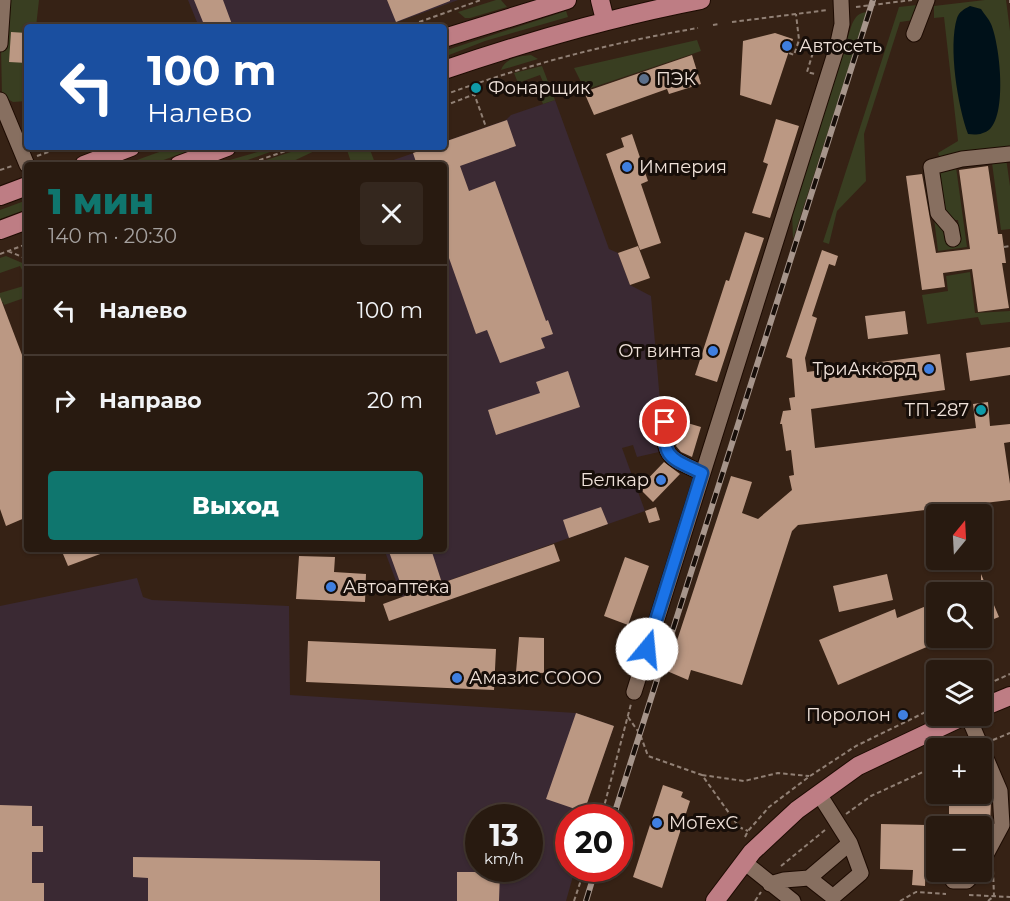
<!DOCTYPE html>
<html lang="ru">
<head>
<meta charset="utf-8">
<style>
	:root { --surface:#281a10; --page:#34271e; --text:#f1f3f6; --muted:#a5a19f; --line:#443830; --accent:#0f766e }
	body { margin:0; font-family:Montserrat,sans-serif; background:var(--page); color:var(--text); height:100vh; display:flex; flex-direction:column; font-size:22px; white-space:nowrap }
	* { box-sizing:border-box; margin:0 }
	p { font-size:20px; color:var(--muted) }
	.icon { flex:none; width:33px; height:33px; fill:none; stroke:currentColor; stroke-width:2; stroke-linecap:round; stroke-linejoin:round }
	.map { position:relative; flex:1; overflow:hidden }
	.panel { position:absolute; left:24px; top:162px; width:423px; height:390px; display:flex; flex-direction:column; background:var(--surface); border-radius:6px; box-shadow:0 2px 4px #0004,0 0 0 2px var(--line) }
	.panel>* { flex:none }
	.guide { position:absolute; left:24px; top:24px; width:423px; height:126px; border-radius:6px; box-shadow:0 2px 4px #0004,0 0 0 2px var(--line); background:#1a4fa0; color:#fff; overflow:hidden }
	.needle { width:39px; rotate:18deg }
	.fabs { position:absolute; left:926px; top:504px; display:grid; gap:12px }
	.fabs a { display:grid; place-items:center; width:66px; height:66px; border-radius:6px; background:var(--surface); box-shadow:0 2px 4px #0004,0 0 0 2px var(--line); font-size:30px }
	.speed { position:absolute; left:465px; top:804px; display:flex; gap:12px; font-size:30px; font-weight:700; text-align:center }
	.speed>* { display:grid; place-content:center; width:78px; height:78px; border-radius:50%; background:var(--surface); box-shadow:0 2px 4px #0004,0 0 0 2px var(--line); line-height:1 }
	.speed small { font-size:15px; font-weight:400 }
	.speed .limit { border:9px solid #d22; background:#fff; color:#111 }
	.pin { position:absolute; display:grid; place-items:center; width:51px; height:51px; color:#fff; margin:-26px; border:3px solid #fff; border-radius:50%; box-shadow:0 2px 6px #0007 }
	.me { position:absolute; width:66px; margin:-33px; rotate:17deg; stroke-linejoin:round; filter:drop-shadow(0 0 4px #0008) }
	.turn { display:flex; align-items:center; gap:21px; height:126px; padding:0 24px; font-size:27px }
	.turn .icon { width:78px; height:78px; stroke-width:2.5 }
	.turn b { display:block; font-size:42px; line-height:51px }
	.round { display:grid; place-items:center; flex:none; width:63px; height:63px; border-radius:6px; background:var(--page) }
	.headline { display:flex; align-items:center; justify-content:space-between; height:102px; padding:0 24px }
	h1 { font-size:36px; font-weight:800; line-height:45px; color:var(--accent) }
	.primary-button { display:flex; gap:12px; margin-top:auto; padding:12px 24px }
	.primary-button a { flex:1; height:69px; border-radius:6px; background:var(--accent); color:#fff; font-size:24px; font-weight:800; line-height:69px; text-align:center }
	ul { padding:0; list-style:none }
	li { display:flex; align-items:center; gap:18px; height:90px; padding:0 24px; border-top:2px solid var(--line) }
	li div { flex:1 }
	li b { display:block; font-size:22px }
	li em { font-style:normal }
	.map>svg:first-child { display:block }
</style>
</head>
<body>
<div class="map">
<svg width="1010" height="901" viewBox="0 0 1010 901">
	<rect width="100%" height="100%" fill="#362215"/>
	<path fill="#3a2933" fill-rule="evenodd" d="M188,0H458L384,27H199Z
		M555,100L609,249L618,253L630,285L651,296L661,413L650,411L659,452L637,457L633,445L622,448L645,511L402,597L384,549H444V165H379L431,147H444V142L506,120L511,115Z
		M137,578L143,597L152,600L289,606L290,695L576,713L614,726L584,811L591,815L590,817L568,818V868L575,869L566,901H0V606ZM478,818H530V868H478Z"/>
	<path fill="#393e21" d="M0,0H39L36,27H27V101L13,102L2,96Z
		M496,0H501L507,7L470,18H465L458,12Z
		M985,0H1006L1010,31V149L941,161L938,153L958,141L944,17L934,18V6Z
		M917,5L914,20L900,22L864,134L866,181L837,211L829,244L823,242L899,7Z
		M566,11L568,17L485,41L444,57V51Z
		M867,12L793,239L792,210L852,24C856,16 858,13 867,12Z
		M697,40L701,51L585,90L574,68Z
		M531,55L538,59L501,70C505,58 520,56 531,55Z
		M542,66L555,100L543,104L541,99L549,96L540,75L518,83L514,73Z
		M173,147H199L150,165H123Z
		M275,147H284L234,165H212Z
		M306,147H323L285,165H251Z
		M346,147H369L375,163L352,165Z
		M1006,158L1010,186V229L1001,230L992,163L956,167L967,247L938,251L934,218L946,230L948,244L961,242L958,220H952L943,211L938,168Z
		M27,200V209L0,219V210Z
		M6,256L27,265V280L20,266L0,273V258Z
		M970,272L975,313L1010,311V322L981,325L978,317L927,324L922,295L948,291L946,276Z
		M27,285V297L4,305L3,302L0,303V293Z"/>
	<path fill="#001119" d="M970,6L981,9C984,14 989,19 991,24C1000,45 1007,112 990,129C983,135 975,135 968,134C958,107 948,47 957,18C959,12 964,9 970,6Z"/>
	<path fill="#bb9883" d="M194,0H223L233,27H205Z
		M387,0H450V1L396,22Z
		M11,32L27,33V63L9,62Z
		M775,33L793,39L771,105L740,95L743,41Z
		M692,55L701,84L669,94L667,89L594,115L584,92Z
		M776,119L799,126L770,218L752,213L768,164L763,162Z
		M507,120L516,146L460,166L469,191L495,181L546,321L548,320L553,334L541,338L545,348L500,363L487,330L476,334L444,244V201L448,199L444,189V165H417L413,153L431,147H444V142Z
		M632,134L648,181L641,184L661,243L640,250L606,154L624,147L621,138Z
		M988,166L998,234H1002L1006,263H1002L1009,308L978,312L972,269L943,273L945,287L922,290L906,176L922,174L936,253L970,249L959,170Z
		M745,232L764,238L717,382L695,375L726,280L729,281Z
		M638,246L650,278L630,285L618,253Z
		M822,250L838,256L835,266L829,264L812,316L817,318L805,358L807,372L940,354L945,390L811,409L815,448L976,428L973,404L988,402L990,426L1010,424V442L1004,443L1010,484V500L798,525L792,531L742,685L691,670L688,680L667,671L731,476L752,482L742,513L758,519L792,490L789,476L794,475L791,450L786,451L782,424H780L783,411L791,410L789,398L795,397L792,359L786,357Z
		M0,297L27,368V517L6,526L0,509Z
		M905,311L908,334L868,339L865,316Z
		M1010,347V375L970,381L966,353Z
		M568,371L580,407L496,435L488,410L540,393L536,382Z
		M684,422L701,427L692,457L681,452L676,446Z
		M664,462L680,474L653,502L639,488Z
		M601,507L608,524L569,538L563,520Z
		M656,507L660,520L649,523L645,511Z
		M554,544L560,561L389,621L383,604L405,596L388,549H431L442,583Z
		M76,549H111V550L68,566L63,554Z
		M299,556L335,557L334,572L366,574L365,602L296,599Z
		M625,557L649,566L628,625L604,616Z
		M887,574L893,600L839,612L833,586Z
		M981,574L999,617L981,624Z
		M936,602V643L838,685L819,640L895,609L897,618Z
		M519,637L544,638V673L516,672Z
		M308,641L496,649L494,690L306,682Z
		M630,643L638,646L631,670L622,667Z
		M576,713L614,726L584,812L546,799Z
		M663,785L683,792L681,797L690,801L662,888L633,877Z
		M949,796L977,797V801H991L990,826H949Z
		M0,805L32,806V826H43V852H32V883H44V901H0Z
		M881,824L927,825V827H936V855H926L925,886L912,885L913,870L880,869Z
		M133,857L380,861V901H148V878L133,877Z
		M457,872H500L499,901H457Z"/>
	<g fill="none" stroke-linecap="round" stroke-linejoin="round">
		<g stroke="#1d0b02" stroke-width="17">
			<path id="minor" d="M914,34L927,0
				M0,44L3,0
				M0,100L27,165
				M953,239L951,228L938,213L931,167L962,159L1010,154
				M665,422C662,459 671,458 702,473
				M634,692L837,47L842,24L841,0
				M968,716L1000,791L1002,825L981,864
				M819,794L850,843L809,878L833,897L861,873L850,843
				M744,862L793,901
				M953,881H967L976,872
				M770,884L784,880L809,878"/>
		</g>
		<g stroke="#1d0b02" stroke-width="20">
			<path id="major" d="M600,0L605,20
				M444,38L567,0
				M444,70C529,41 613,17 701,0
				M84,165L131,147
				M179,165L227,147
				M0,196L27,186
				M0,230L27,220
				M981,708L1010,696
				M715,901L752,852L797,810L858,766L964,716"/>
		</g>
		<path stroke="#918075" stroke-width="2" stroke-dasharray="4.5 3" stroke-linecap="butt" d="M1010,0V3
			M856,7L912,0
			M732,22L828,10
			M713,25L719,24
			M405,27L481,0
			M815,46L807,72L815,74
			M789,53L794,55L799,40L796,14
			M471,85L486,127
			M444,95C529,64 610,43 698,28
			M444,95L448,105
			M444,106L475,94
			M37,156L63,147
			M245,165L297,147
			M0,170L12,166
			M1004,247L1010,246
			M8,251L27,259
			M0,254L27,244
			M981,687L1010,674
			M628,717L640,734L648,756L702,775L739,827L748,831
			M993,740L1010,733
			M702,775L744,781L778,773L809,776
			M846,814L871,796L936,766
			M601,818L631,704
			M745,837L748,831L769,807L810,776L856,746L936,707
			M781,866L825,830
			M993,870L994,896
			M969,895L1010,897
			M574,901L585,868
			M755,901L761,892
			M900,901L916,892L946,894
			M988,901L994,896"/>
		<use href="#minor" stroke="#876f60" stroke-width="15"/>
		<use href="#major" stroke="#be7d84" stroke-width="18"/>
		<g stroke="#a6958b" stroke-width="6">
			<path id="rail" d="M613,818L873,0
				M586,901L596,868"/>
		</g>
		<use href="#rail" stroke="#170e09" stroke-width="4" stroke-dasharray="11" stroke-linecap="butt"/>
	</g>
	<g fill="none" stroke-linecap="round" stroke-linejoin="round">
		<g stroke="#114b97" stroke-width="15">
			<path id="route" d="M647,649L702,473C671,458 662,459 665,422"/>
		</g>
		<use href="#route" stroke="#1a73e8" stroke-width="10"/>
	</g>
	<g fill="#3f7fe0" stroke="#170e09" stroke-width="2">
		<circle cx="787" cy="46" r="6"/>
		<circle cx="627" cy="167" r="6"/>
		<circle cx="713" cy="351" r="6"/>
		<circle cx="929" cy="369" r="6"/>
		<circle cx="661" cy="480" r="6"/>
		<circle cx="331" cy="587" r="6"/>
		<circle cx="457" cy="678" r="6"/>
		<circle cx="903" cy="715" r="6"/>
		<circle cx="657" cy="823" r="6"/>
	</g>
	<circle fill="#5c6f8a" stroke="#170e09" stroke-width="2" cx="644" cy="79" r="6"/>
	<g fill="#0f9aa8" stroke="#170e09" stroke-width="2">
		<circle cx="476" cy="88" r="6"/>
		<circle cx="981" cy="410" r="6"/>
	</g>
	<g text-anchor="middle" stroke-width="6" stroke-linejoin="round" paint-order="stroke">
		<g font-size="18" fill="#efe1d9" stroke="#170e09" text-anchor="start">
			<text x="799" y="52">Автосеть</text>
			<text x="656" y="85">ПЭК</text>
			<text x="488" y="94">Фонарщик</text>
			<text x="639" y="173">Империя</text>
			<text x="701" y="357" text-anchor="end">От винта</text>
			<text x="917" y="375" text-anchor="end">ТриАккорд</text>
			<text x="969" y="416" text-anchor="end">ТП-287</text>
			<text x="649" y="486" text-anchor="end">Белкар</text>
			<text x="343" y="593">Автоаптека</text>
			<text x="469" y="684">Амазис СООО</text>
			<text x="891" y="721" text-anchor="end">Поролон</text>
			<text x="669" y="829">MoTexC</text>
		</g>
	</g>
</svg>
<div class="fabs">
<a><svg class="needle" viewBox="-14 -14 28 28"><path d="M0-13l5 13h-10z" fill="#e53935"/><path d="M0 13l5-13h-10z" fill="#a5a19f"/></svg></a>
<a><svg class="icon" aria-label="search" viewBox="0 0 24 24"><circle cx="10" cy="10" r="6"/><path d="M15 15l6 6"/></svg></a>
<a><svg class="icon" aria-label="layers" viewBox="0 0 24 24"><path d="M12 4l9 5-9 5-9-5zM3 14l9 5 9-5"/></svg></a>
<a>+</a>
<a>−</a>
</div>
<div class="speed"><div>13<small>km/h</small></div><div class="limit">20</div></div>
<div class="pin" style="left:665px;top:422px;background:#d93025"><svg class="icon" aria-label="arrive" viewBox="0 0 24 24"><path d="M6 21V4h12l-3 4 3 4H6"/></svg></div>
<svg class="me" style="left:647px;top:649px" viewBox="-20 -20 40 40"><circle r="19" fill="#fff"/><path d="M0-13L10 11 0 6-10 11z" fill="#1a73e8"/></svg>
<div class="guide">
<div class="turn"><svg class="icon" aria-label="left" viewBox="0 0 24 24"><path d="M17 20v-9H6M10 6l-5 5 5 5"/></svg><div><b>100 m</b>Налево</div></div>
</div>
<section class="panel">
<div class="headline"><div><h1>1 мин</h1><p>140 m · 20:30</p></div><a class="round"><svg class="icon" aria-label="close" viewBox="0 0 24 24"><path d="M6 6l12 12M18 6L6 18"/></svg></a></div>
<ul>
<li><svg class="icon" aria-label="left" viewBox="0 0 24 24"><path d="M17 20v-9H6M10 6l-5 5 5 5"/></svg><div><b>Налево</b></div><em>100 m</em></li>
<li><svg class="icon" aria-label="right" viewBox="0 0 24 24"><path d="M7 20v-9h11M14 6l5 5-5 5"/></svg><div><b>Направо</b></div><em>20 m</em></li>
</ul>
<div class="primary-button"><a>Выход</a></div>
</section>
</div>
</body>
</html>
